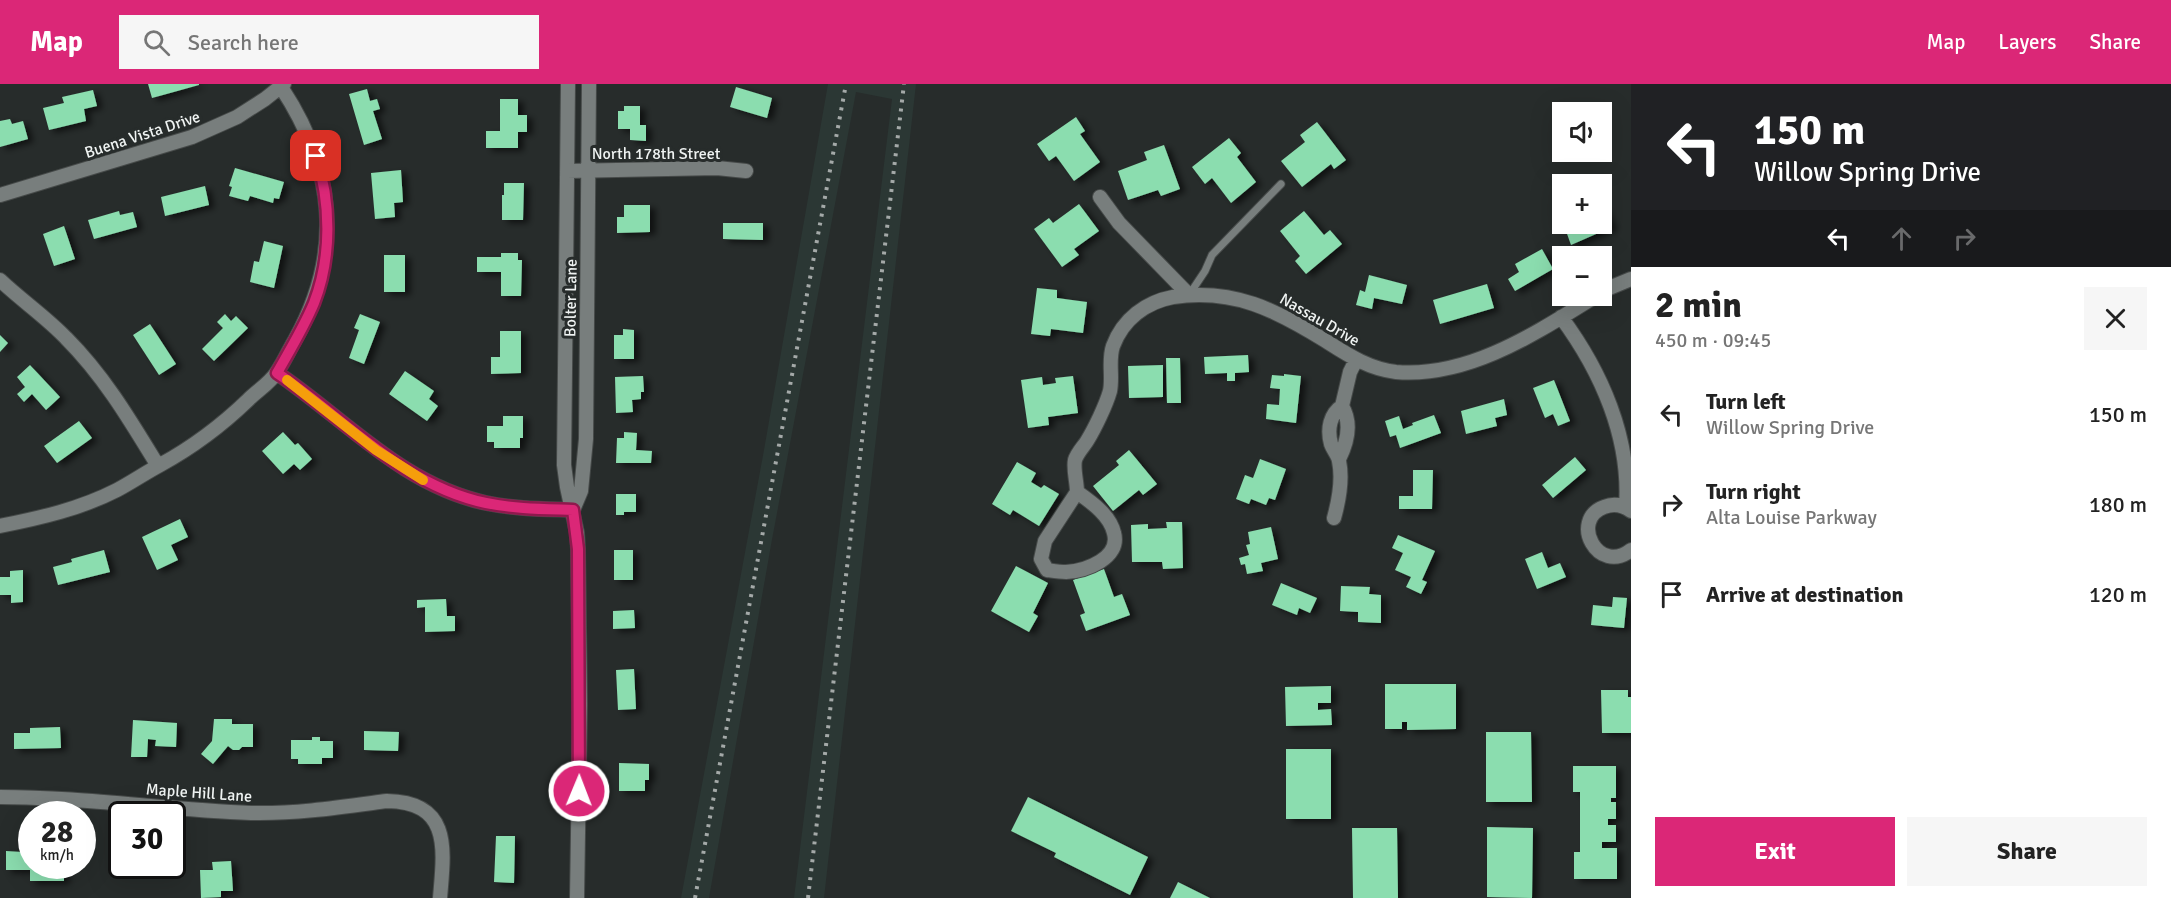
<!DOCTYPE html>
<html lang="en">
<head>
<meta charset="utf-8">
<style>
	:root { --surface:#fff; --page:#f6f6f6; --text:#222; --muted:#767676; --accent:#db2777 }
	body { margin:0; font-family:Signika,sans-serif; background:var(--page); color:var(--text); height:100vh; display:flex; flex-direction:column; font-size:22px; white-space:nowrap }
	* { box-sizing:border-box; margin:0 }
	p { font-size:20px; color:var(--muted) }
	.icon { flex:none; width:33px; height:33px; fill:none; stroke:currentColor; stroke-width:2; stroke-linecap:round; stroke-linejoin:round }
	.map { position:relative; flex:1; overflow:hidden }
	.sheet { display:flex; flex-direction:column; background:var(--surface); width:540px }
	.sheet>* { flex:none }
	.guide { background:#202124; color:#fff; overflow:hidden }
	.controls { position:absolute; left:1552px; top:18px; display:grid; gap:12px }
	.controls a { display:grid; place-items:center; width:60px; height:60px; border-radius:0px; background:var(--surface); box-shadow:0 6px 24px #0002; font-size:30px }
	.speed { position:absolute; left:18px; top:717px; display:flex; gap:12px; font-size:30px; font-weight:700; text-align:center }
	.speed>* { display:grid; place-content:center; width:78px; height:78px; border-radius:50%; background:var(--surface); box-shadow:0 6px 24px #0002; line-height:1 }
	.speed small { font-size:15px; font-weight:400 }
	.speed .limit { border:3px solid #111; border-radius:9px; background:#fff; color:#111 }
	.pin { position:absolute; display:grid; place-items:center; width:51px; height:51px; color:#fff; margin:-26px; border-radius:12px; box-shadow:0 3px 9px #0006 }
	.me { position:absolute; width:66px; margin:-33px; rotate:1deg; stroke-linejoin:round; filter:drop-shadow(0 0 4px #0008) }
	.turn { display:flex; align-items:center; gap:21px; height:126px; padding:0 24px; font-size:27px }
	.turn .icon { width:78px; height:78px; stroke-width:2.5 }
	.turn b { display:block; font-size:42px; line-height:51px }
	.lanes { display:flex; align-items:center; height:57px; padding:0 24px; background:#0003; justify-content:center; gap:30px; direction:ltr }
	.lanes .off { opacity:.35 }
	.round { display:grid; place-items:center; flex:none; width:63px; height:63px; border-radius:0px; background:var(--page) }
	.headline { display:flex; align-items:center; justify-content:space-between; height:102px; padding:0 24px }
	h1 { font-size:36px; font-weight:800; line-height:45px }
	.cta { display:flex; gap:12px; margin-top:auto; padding:12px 24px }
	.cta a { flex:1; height:69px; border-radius:0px; background:var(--accent); color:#fff; font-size:24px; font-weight:800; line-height:69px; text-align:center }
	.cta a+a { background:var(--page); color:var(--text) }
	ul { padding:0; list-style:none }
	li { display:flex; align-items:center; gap:18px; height:90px; padding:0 24px }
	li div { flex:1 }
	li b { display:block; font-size:22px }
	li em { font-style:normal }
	header { display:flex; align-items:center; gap:36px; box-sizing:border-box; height:84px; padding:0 30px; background:var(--accent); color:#fff }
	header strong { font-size:28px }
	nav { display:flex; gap:33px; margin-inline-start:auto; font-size:21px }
	.search { width:420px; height:54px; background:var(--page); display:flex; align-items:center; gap:15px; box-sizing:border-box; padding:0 21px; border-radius:0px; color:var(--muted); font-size:22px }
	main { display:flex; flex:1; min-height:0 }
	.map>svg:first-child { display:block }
</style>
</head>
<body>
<header>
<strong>Map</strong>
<div class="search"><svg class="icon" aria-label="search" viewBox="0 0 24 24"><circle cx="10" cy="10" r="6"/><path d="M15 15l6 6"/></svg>Search here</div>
<nav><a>Map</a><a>Layers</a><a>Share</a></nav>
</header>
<main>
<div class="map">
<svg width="1631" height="814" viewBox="0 0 1631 814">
	<defs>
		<filter id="shadow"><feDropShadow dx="5.5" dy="3" stdDeviation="3" flood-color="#0009"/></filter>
	</defs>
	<rect width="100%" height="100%" fill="#272c2b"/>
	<path fill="#2b3734" d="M828,0H916L824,814H794L892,15L856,8L771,461L709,814H681L764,366Z"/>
	<path fill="#8bddaf" filter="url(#shadow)" d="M148,0H199V1L152,14Z
		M736,3L772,14L767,34L730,23Z
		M367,5L370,17L377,15L380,25L373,27L382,55L364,61L349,10Z
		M93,6L97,22L84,25L86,37L49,46L43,24L64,19L62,13Z
		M500,15H518V31H527V48H518V64H486V47H500Z
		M624,22H640V41H646V57L630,56V45H618V27H624Z
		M1076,33L1085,47L1080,50L1100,78L1074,97L1056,72L1049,77L1037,60Z
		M10,35L12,40L23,37L28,55L0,63V37Z
		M1317,38L1346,76L1334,85L1331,80L1302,103L1281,77L1305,58L1300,51Z
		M1229,54L1241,69L1237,73L1256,98L1231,119L1212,94L1205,100L1192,83Z
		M1164,61L1180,105L1161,112L1158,106L1128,116L1118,87L1147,76L1144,68Z
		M235,84L284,98L279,115L274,114L273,119L250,112L248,117L229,112L232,103L229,102Z
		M401,86L403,118L394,119L395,133L375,135L371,89Z
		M1567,91L1571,100H1562L1559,95Z
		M504,99H524L523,136H502V111H504Z
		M205,102L209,121L165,132L161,113Z
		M1079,120L1099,147L1074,165L1079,171L1062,183L1034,145L1049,134L1053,139Z
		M624,121H650V148L617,149V133H624Z
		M1602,121L1612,143L1571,161L1566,147L1576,143L1574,140H1602Z
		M119,127L120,131L133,128L137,143L94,155L88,136Z
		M1304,127L1324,151L1330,146L1342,160L1306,190L1295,177L1300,172L1280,147Z
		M723,139H763V156L723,155Z
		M64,142L75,175L54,182L43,150Z
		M264,157L283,162L274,204L250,198L254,177L259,178Z
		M1542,165L1553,185L1515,207L1508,195L1519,188L1515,180Z
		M501,169H518V176H522L521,212H501V188H477V173H501Z
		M384,171H405V208H384Z
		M1369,191L1407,201L1402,220L1374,214L1372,225L1356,221L1360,206L1365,208Z
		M1487,200L1494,224L1440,240L1433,216Z
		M1037,204L1057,206V214L1087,218L1083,249L1051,245L1050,252L1031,250Z
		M225,230L231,237L236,232L248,244L214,277L202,265L223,244L217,238Z
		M360,230L380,238L364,280L349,274L359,246L354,244Z
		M150,240L176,280L159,291L133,251Z
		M623,245L634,246V275H614V251H623Z
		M500,247H521V289L491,290V273H500Z
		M0,251L8,259L0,268Z
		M1248,271L1249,288L1235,289V297H1227V289L1205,290L1204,273Z
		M1166,274H1180L1181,319H1167Z
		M30,281L60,313L46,326L32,310L24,318L17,310L25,303L17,293Z
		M1163,281V313L1129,314L1128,282Z
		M405,287L434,307L429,315L438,322L427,337L389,310Z
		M1284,290L1301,292L1296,339L1266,335L1267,320L1279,321L1280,305L1270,304L1272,291L1284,292Z
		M643,292L644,308H641V315L632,316L633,328L616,329L615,293Z
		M1073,292L1078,329L1048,333L1049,341L1028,344L1021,296L1042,293L1043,301L1056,299L1055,294Z
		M1554,296L1570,337L1558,342L1553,330L1545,334L1533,304Z
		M1504,315L1507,331L1495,334L1497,342L1466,350L1461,327Z
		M1434,331L1441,349L1400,364L1396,351L1390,353L1385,337L1399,332L1403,345L1413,341L1412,339Z
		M503,332H523V354H520V364H494V358H487V342H503Z
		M79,337L92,354L57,379L44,362Z
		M283,348L295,361L298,359L312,375L300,386L294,380L283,390L262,367Z
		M624,348L637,349L636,366L652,367L651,379H616L617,354H624Z
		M1129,366L1157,400L1143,411L1139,406L1113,427L1093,402L1119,381L1116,377Z
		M1575,373L1586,386L1553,414L1542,401Z
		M1260,375L1286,385L1275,416L1269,414L1266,421L1251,415L1249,420L1236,415L1245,391L1253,394Z
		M1017,378L1036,389L1031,398L1041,404L1044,401L1059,410L1039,442L1013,426L1010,431L992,420Z
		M1413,386H1433L1432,425H1399V412H1413Z
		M616,410H636V428H624V431H616Z
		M180,435L188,453L171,461L178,476L157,486L142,453Z
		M1166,438H1182L1183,484L1163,485L1162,478H1132L1131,441L1148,440V445L1167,444Z
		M1271,443L1278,475L1261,479L1263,487L1247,490L1245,480L1241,481L1239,474L1249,471L1246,461L1250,460L1248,448Z
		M1398,451L1435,467L1422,496L1427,498L1421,510L1406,503L1411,493L1395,486L1403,469L1392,464Z
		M104,466L110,488L58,501L53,483L72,478L71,475Z
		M614,466H633V496H614Z
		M1542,468L1548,484L1560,479L1566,493L1537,505L1525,475Z
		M1016,482L1048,499L1033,529L1038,532L1029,548L991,527Z
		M1104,485L1114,513L1122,510L1130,531L1086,547L1080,531L1085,529L1073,496Z
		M23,486V518L11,519V511H0V493H10V487Z
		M1281,499L1317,514L1310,529L1299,524L1297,531L1272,521Z
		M1341,502L1370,503L1369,510L1381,511V539L1358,538V528L1340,527Z
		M1613,513L1627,514L1624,544L1591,541L1593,521L1612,523Z
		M446,515L447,532H455V547L425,548V523L417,524V516Z
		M634,526L635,544L613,545V527Z
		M634,585L636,625L618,626L616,586Z
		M1385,600H1456V645L1407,646V638H1402V645H1385Z
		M1331,602V619H1318V626L1331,625L1332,641L1286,642L1285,603Z
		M1601,606H1628V613H1631V649H1602Z
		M214,635H232V640H253V663H242L239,666H233L228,662L213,680L201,670L212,657Z
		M133,636L177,639L176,663L155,662L156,656L148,655L147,673H131Z
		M60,643L61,664L14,665V649H30V644Z
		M364,647L399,648L398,667L364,666Z
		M1486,648H1531L1532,718H1486Z
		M312,653H320V657H333V674H322V680H298V675H291V656H312Z
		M1286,665H1331V735H1286Z
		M619,679L649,680V696H645V707H619Z
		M1573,682H1616V714H1611V718H1616V735H1608V741H1616V758H1602V764H1617V795H1574V768H1580V708H1573Z
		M1028,713L1148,773L1130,811L1054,773L1056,769L1011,747Z
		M1487,743L1533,744L1532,814L1487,813Z
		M1352,744H1397L1398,814H1353Z
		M496,752H515L514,799L494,798Z
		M23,764H32V782H64V797H30V786H6V767L23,768Z
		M231,777L233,807H221V813L201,814L200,786H213L212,778Z
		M1178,798L1210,814H1170Z"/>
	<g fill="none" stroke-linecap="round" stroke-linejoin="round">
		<g stroke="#464a49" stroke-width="9">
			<path id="lane" d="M1189,211L1205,187L1212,171L1281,100"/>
		</g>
		<g stroke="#464a49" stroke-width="16">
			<path id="street" d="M568,0L564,381L567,403L577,449L578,465L580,620L577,814
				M567,87L717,84L746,87
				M0,111L192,53L237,33L265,15L284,0
				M1100,113L1119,139L1189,211
				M0,196C21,216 46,233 66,254C104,292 130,336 158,382
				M1602,207L1631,195
				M1561,233C1601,287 1631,354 1626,423
				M277,289C345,335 402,401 486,419C515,425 544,425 573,426
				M1339,375C1347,359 1352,339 1342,322L1350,288L1356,276
				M1077,408L1045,457L1041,475L1047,486C1054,487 1060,488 1066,488C1086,487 1121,474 1114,449C1110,431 1091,418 1077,408C1077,398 1073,385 1075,376C1077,369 1084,362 1087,357C1095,344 1106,321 1110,307C1113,293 1108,276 1113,262C1123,235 1146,218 1173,213C1234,204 1276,226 1326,257C1348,271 1369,285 1396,288C1469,294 1536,249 1596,212
				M573,426L581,407L586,355L589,0
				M1631,427C1623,421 1614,419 1604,423C1569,436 1598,492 1631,466
				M1334,434C1339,416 1343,396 1339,377C1338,371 1333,366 1331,360C1327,345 1330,330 1342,322
				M0,442C40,434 80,425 117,406C132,398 145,389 160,381C193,363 221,342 248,316C257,307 270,299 277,288C284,278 289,266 295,256C343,169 336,86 281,3
				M0,713C84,713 167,726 251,729C297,730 342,723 387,717C452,718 444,766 440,814"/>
		</g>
		<use href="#lane" stroke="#787e7d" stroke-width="7"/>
		<use href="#street" stroke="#787e7d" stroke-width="14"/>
		<path stroke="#a4a9a8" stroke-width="4" stroke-dasharray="3 6" stroke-linecap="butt" d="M695,814L846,0
			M808,814L904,0"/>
	</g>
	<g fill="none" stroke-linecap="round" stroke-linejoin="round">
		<g stroke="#8e194d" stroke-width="15">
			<path id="route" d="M316,72C331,118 332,173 314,219C304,243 290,266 277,289C345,335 402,401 486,419C515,425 544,425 573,426L578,465L579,707"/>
		</g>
		<use href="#route" stroke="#db2777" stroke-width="10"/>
		<path stroke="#f59e0b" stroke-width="10" d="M287,296L376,366L423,396"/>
	</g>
	<g text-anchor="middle" stroke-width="6" stroke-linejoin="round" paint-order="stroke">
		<g font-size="16" fill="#eff3f2" stroke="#272c2b">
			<text transform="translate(142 50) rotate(-18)" y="6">Buena Vista Drive</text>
			<text x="656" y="75">North 178th Street</text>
			<text transform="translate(570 214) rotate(-89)" y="6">Bolter Lane</text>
			<text transform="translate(1320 235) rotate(30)" y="6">Nassau Drive</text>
			<text transform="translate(199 708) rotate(4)" y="6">Maple Hill Lane</text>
		</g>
	</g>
</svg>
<div class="controls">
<a><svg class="icon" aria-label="sound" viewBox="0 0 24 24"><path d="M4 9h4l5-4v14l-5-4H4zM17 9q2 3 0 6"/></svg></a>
<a>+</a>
<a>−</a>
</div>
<div class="speed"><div>28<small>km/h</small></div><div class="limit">30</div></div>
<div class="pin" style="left:316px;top:72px;background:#d93025"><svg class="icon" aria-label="arrive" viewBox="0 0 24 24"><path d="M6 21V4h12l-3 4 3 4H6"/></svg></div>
<svg class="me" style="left:579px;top:707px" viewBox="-20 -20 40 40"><circle r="17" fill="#db2777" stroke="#fff" stroke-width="3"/><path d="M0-11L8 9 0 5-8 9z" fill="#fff"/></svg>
</div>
<section class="sheet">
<div class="guide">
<div class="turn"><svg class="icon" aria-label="left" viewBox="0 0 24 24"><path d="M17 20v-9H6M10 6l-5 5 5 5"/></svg><div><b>150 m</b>Willow Spring Drive</div></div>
<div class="lanes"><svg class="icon" aria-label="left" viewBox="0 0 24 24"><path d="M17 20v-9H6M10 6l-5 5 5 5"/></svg><svg class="icon off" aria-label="ahead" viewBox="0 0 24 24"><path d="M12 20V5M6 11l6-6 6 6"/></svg><svg class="icon off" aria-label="right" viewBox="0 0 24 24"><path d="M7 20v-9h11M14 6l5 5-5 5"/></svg></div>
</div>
<div class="headline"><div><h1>2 min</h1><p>450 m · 09:45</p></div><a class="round"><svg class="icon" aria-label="close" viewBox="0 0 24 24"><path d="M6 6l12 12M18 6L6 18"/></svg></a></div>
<ul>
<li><svg class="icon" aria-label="left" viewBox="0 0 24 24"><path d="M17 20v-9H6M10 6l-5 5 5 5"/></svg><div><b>Turn left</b><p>Willow Spring Drive</p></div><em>150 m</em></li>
<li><svg class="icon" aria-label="right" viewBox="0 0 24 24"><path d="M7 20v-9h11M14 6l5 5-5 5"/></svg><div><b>Turn right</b><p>Alta Louise Parkway</p></div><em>180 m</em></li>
<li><svg class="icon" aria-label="arrive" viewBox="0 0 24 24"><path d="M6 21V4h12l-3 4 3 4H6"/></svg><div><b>Arrive at destination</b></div><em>120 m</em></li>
</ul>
<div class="cta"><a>Exit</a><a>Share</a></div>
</section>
</main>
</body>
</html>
